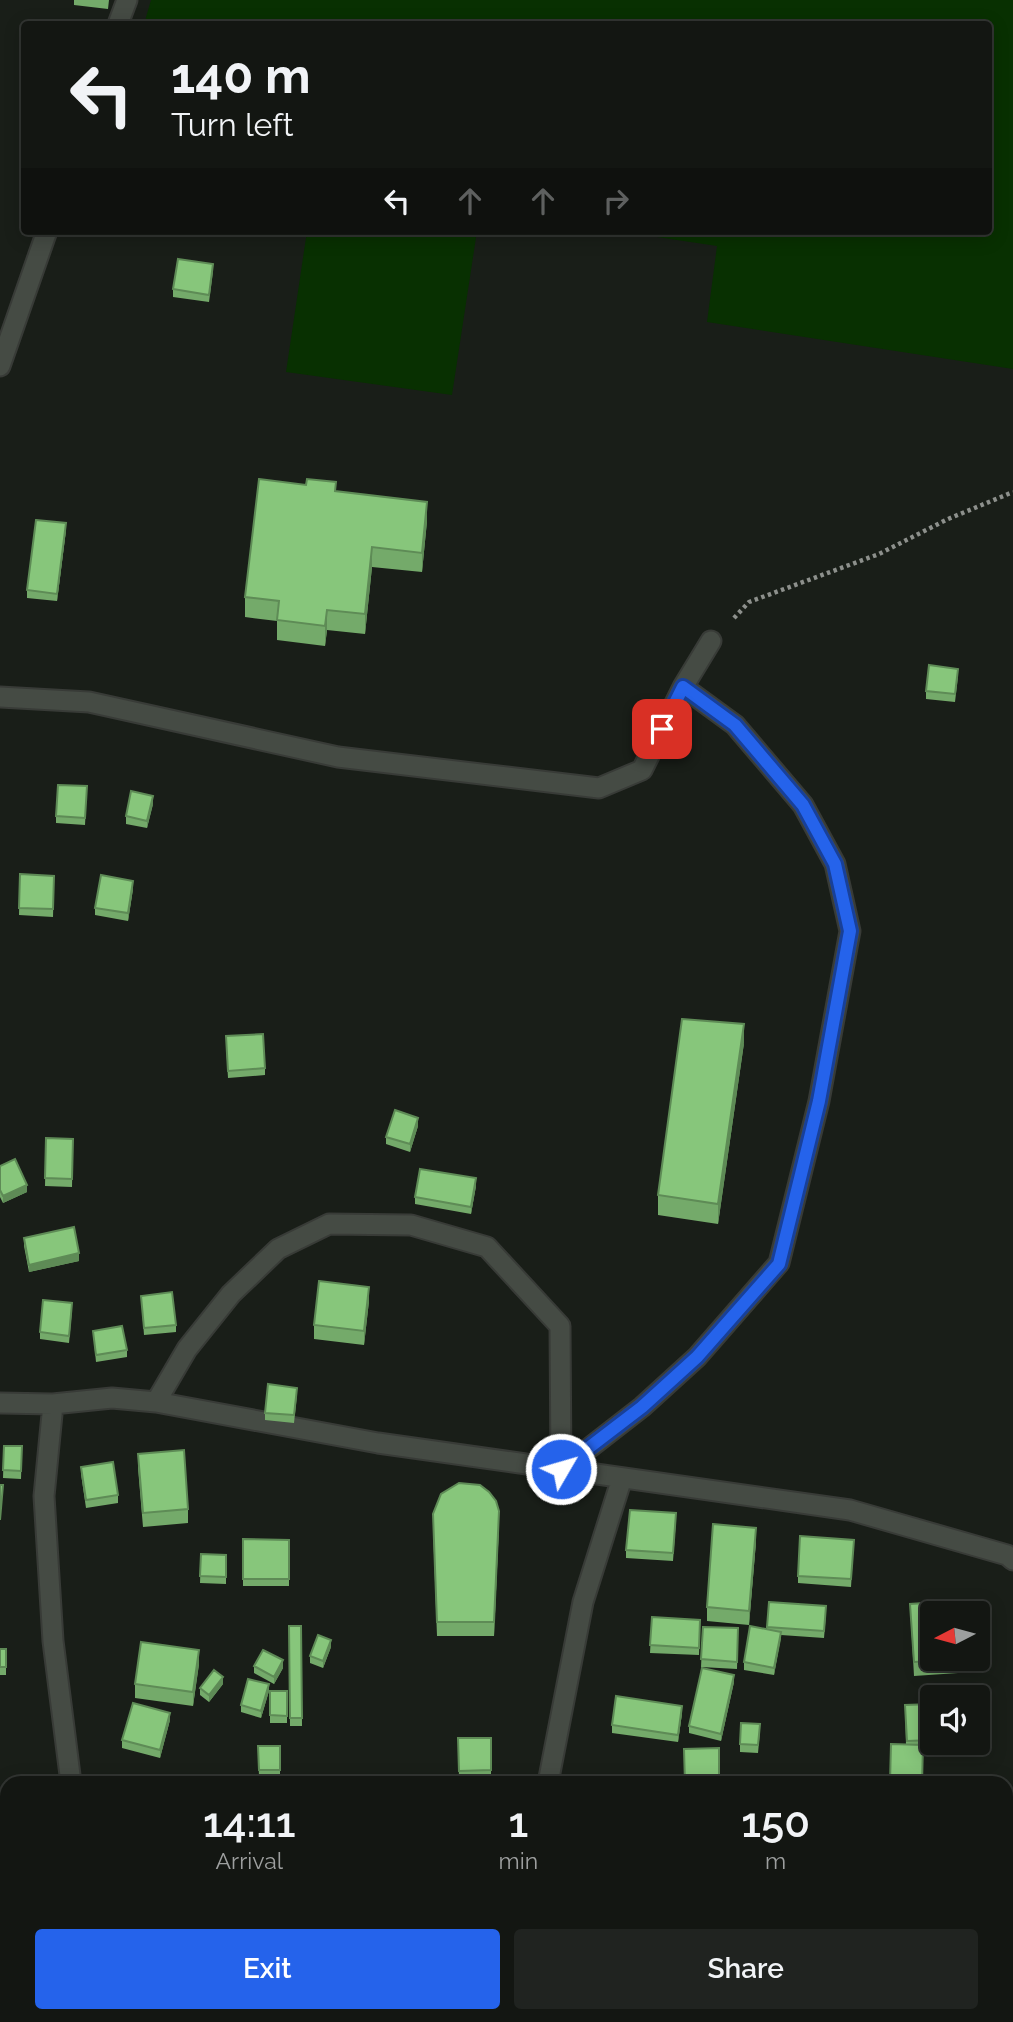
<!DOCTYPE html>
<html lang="en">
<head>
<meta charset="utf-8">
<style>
	:root { --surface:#131612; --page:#202320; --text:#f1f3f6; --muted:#9d9f9f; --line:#323532; --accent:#2563eb }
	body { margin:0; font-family:Raleway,sans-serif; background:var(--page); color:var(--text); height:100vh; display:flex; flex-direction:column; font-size:26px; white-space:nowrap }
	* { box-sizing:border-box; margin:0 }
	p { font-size:23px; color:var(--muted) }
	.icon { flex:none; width:38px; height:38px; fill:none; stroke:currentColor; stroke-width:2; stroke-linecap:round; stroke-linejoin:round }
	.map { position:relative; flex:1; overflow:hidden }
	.sheet { position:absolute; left:0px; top:1776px; width:1013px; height:247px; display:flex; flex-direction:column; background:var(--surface); border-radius:21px 21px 0 0; box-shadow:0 4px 18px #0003,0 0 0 2px var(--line) }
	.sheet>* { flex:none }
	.top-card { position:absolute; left:21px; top:21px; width:971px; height:214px; border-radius:7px; box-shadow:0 4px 18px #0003,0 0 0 2px var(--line); background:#131612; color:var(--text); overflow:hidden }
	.needle { width:46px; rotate:264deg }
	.controls { position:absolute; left:920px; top:1601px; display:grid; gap:14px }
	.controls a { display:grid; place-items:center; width:70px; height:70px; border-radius:7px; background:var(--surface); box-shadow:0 4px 18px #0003,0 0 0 2px var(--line); font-size:35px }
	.pin { position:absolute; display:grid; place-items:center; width:60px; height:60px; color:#fff; margin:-30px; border-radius:14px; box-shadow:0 4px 10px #0006 }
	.me { position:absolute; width:77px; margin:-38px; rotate:52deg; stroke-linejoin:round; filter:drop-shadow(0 0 5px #0008) }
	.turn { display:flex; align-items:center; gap:24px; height:147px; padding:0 35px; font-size:32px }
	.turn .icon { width:91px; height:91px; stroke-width:2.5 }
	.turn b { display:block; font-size:49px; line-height:60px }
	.lanes { display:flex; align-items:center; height:66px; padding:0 35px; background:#0003; justify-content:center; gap:35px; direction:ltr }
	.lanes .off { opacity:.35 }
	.eta { display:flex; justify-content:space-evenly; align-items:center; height:119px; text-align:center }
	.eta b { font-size:42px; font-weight:600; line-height:49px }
	.cta { display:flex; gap:14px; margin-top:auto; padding:14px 35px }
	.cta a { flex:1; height:80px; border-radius:7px; background:var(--accent); color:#fff; font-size:28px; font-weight:600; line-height:80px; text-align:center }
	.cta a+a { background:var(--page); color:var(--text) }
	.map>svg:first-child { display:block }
</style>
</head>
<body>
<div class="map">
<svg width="1013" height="2022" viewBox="0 0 1013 2022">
	<rect width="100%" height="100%" fill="#191e18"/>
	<path fill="#083001" d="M151,0H1013V369L707,322L717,246L617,231H989V24H144Z
		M307,231H477L452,395L286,372Z"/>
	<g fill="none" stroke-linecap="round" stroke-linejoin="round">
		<g stroke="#383b37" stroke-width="23">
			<path id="minor" d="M118,24L127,0
				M0,366L47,231
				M0,697L89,702L338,757L599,788L642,770L683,687L711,641
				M156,1402L187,1349L231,1294L278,1249L329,1224L411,1225L487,1247L560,1326L561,1470
				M0,1403L53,1404L112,1398L156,1402L378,1443L850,1510L1007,1555L1013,1560
				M53,1404L44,1496L53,1641L71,1783
				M561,1470L642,1407L697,1357L779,1263L819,1101L850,931L835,864L803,805L735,725L683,687
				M548,1783L583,1602L622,1478
				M1006,1903L1013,1898
				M54,2022V2016
				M510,2022L511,2016
				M877,2022L883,2016"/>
		</g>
		<path stroke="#8d908c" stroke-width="4.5" stroke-dasharray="3.5 3.5" stroke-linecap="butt" d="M734,618L749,602L879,554L948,519L1013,492"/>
		<use href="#minor" stroke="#454b44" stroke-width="19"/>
	</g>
	<path fill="#74aa6a" d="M74,0H109L108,9L74,5Z
		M213,271L209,302L173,297V289Z
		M336,491L427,521L422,572L372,567L365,634L327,630L325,646L277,640V621L245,617V597Z
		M66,530L57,601L27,598V590Z
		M958,676L955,702L926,699V691Z
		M87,786L85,825L56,823V816Z
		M153,804L147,828L126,824V816Z
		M20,874L54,876L53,917L19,915Z
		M133,889L128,921L95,915V908Z
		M744,1043L718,1224L658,1215V1195Z
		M226,1044L265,1068V1075L228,1078Z
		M418,1126L410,1152L386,1144V1137Z
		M46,1138L73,1139L72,1187L45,1186Z
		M0,1166L27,1192L3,1203L0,1197Z
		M476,1186L471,1214L415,1204V1197Z
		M24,1238L79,1261L29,1272L24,1246Z
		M141,1296L176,1325V1332L144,1335Z
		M369,1301L364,1345L314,1339V1325Z
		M72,1310L69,1343L40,1339V1332Z
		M93,1331L127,1350V1357L96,1362Z
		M297,1395L294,1423L265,1420V1413Z
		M4,1446H22L21,1479L3,1478Z
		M138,1454L188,1509V1523L143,1527L138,1468Z
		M81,1467L118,1495V1503L86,1508L81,1474Z
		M676,1520L673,1561L626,1558V1550Z
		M499,1525L494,1636H437L433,1528Z
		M243,1539L289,1540V1586H243Z
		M854,1540L851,1587L798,1583V1576Z
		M756,1542L749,1625L707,1621V1607Z
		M201,1554L226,1555V1584L200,1583Z
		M769,1602L826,1614L824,1638L781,1635L774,1675L744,1670V1662L767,1629Z
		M910,1604L958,1659V1673L914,1676Z
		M652,1617L700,1620L699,1655L650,1653Z
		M289,1626H301L302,1726H290Z
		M703,1627L738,1628L737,1669L701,1667Z
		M331,1647L323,1668L310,1663V1656Z
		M0,1649H6V1675H0Z
		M199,1664L193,1706L135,1698V1684Z
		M254,1666L283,1668L274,1684L254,1673Z
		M734,1682L721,1741L689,1733V1726Z
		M223,1684L209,1702L200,1695V1688Z
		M269,1691L261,1718L241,1712V1705Z
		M270,1691H287V1723H270Z
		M933,1704V1743H961V1746L923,1748L906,1745L905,1705Z
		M682,1713L678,1742L612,1733V1725Z
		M170,1720L160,1758L122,1748V1740Z
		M760,1731L758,1753L740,1752V1744Z
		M458,1738H491V1778H459Z
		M258,1746H280V1777H259Z
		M7,1834V1863H4L2,1835Z
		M0,1896H7V1931L0,1932Z
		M548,2016H581V2019L548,2017Z"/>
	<path fill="#5e8b56" d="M427,502V521L422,572V553Z
		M66,523V530L57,601V594Z
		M372,547V567L365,634V614Z
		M327,610V630L325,646V626Z
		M153,796V804L147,828V821Z
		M133,881V889L128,921V913Z
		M744,1024V1043L718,1224V1204Z
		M418,1118V1126L410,1152V1144Z
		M476,1178V1186L471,1214V1207Z
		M27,1185V1192L3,1203V1196Z
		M79,1253V1261L29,1272V1265Z
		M369,1287V1301L364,1345V1331Z
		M499,1511V1525L494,1636V1622Z
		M756,1528V1542L749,1625V1611Z
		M781,1632V1639L774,1675V1668Z
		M331,1640V1647L323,1668V1661Z
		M199,1650V1664L193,1706V1692Z
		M283,1660V1668L274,1684V1677Z
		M734,1675V1682L721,1741V1734Z
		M223,1677V1684L209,1702V1695Z
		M269,1684V1691L261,1718V1711Z
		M682,1706V1713L678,1742V1735Z
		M170,1713V1720L160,1758V1750Z
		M784,2016H791L785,2022H779Z"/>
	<path fill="#87c67b" stroke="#5e8b56" stroke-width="2" d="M178,259L213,264L209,295L173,289Z
		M259,479L306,485L307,479L336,482L335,491L427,502L422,553L372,547L365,614L327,610L325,626L277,620L279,601L245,597Z
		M36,520L66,523L57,594L27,590Z
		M929,665L958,669L955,694L926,691Z
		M58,785L87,786L85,818L56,816Z
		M131,791L153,796L147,821L126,816Z
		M20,874L54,876L53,909L19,908Z
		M101,875L133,881L128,913L95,908Z
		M682,1019L744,1024L718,1204L658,1195Z
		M263,1034L265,1068L228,1071L226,1036Z
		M395,1110L418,1118L410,1144L386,1137Z
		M46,1138L73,1139L72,1179L45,1178Z
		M15,1159L27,1185L3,1196L0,1190V1166Z
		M420,1169L476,1178L471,1207L415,1197Z
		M74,1227L79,1253L29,1265L24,1238Z
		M319,1281L369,1287L364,1331L314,1325Z
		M172,1292L176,1325L144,1328L141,1296Z
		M43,1300L72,1303L69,1336L40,1332Z
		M122,1326L127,1350L96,1355L93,1331Z
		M268,1384L297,1388L294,1415L265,1413Z
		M4,1446H22L21,1471L3,1470Z
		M184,1450L188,1509L143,1513L138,1454Z
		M113,1462L118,1495L86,1500L81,1467Z
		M459,1483L480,1485L489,1492L496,1501L499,1511L494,1622H437L433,1514L441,1494Z
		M0,1485H3L0,1520Z
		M630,1510L676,1513L673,1553L626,1550Z
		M713,1524L756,1528L749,1611L707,1607Z
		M800,1536L854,1540L851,1579L798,1576Z
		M243,1539L289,1540V1579H243Z
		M201,1554L226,1555V1577L200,1576Z
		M955,1601V1614H933V1659H958L914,1662L910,1604Z
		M769,1602L826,1606L824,1631L767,1627Z
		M652,1617L700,1620L699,1648L650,1645Z
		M289,1626H301L302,1718H290Z
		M750,1626L781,1632L774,1668L744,1662Z
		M703,1627L738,1628L737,1662L701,1659Z
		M318,1635L331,1640L323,1661L310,1656Z
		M141,1642L199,1650L193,1692L135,1684Z
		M0,1649H6V1667H0Z
		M263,1650L283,1660L274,1677L254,1666Z
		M702,1668L734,1675L721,1734L689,1726Z
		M214,1670L223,1677L209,1695L200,1688Z
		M248,1679L269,1684L261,1711L241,1705Z
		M270,1691H287V1716L270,1715Z
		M616,1696L682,1706L678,1735L612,1725Z
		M133,1703L170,1713L160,1750L122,1740Z
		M933,1704V1740L907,1741L905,1705Z
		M741,1723L760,1724L758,1745L740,1744Z
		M458,1738H491V1770L459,1771Z
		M891,1744L923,1745L922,1783H890Z
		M258,1746H280V1770H259Z
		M719,1748V1783H685L684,1749Z
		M7,1834V1855L4,1856L2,1835Z
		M0,1896H7V1924L0,1925Z
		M145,2016H176V2022H145Z
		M231,2016H270V2022H232Z
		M277,2016H312V2022H277Z
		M704,2016H718L736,2022H702Z
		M762,2016H784L779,2022H766L761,2017Z"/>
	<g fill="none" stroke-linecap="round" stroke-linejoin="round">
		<g stroke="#184099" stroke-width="18">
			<path id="route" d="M561,1469L642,1407L697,1357L779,1264L819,1101L850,931L835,864L803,805L735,725L683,687L662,729"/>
		</g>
		<use href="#route" stroke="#2563eb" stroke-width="12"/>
	</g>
</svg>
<div class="controls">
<a><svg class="needle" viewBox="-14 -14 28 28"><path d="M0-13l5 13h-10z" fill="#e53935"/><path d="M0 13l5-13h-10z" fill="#9d9f9f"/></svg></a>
<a><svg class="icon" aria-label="sound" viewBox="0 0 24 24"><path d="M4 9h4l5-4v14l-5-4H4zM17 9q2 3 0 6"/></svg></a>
</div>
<div class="pin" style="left:662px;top:729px;background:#d93025"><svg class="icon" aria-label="arrive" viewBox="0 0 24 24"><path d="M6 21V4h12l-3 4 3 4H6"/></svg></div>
<svg class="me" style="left:561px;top:1469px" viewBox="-20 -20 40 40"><circle r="17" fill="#2563eb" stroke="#fff" stroke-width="3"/><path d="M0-11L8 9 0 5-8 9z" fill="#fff"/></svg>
<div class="top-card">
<div class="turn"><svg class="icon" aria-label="left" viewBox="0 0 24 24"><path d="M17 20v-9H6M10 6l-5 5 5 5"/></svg><div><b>140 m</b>Turn left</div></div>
<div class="lanes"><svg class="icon" aria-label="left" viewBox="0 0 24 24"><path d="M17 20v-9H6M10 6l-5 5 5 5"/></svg><svg class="icon off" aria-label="ahead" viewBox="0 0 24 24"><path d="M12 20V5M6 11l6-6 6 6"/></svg><svg class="icon off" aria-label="ahead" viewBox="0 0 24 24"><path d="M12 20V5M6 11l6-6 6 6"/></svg><svg class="icon off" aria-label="right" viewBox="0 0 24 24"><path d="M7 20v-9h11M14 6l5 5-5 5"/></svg></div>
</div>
<section class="sheet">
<div class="eta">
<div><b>14:11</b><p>Arrival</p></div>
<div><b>1</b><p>min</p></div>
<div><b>150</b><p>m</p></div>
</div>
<div class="cta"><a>Exit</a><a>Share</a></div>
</section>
</div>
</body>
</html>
